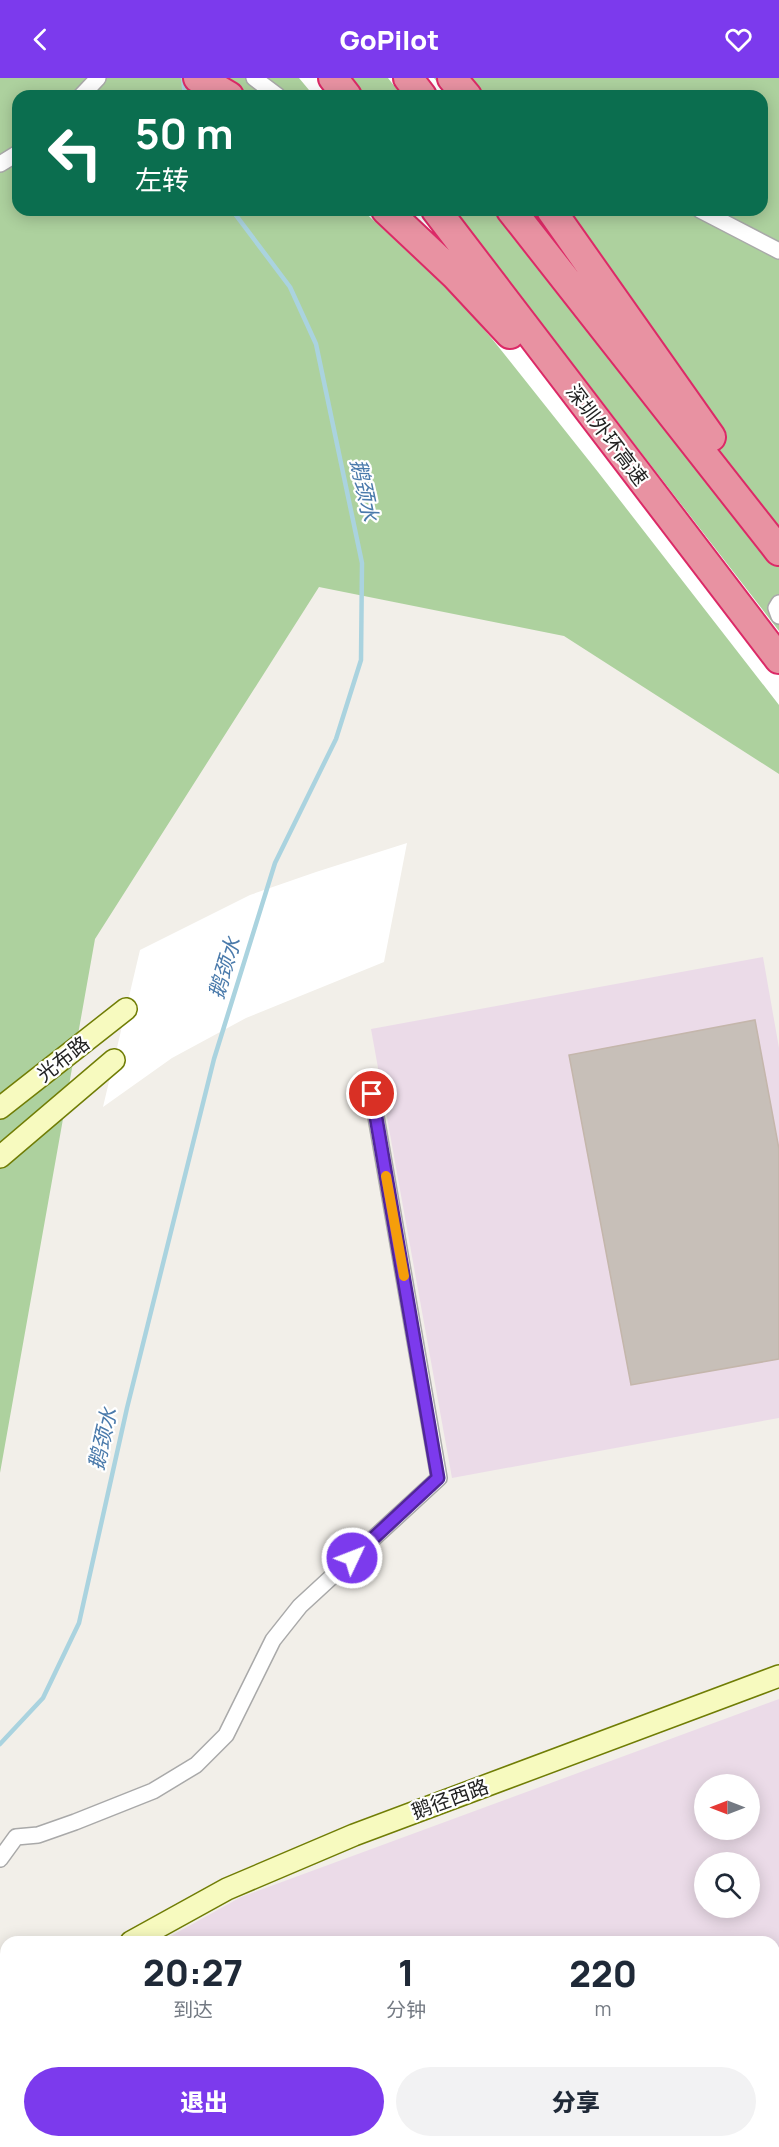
<!DOCTYPE html>
<html lang="zh">
<head>
<meta charset="utf-8">
<style>
	:root { --surface:#fff; --page:#f2f2f3; --text:#1f2937; --muted:#747a83; --accent:#7c3aed }
	body { margin:0; font-family:Manrope,"Noto Sans SC",sans-serif; background:var(--page); color:var(--text); height:100vh; display:flex; flex-direction:column; font-size:22px; white-space:nowrap }
	* { box-sizing:border-box; margin:0 }
	p { font-size:20px; color:var(--muted) }
	.icon { flex:none; width:33px; height:33px; fill:none; stroke:currentColor; stroke-width:2; stroke-linecap:round; stroke-linejoin:round }
	.map { position:relative; flex:1; overflow:hidden }
	.side { position:absolute; left:0px; top:1858px; width:780px; height:212px; display:flex; flex-direction:column; background:var(--surface); border-radius:18px 18px 0 0; box-shadow:0 3px 15px #0003 }
	.side>* { flex:none }
	.banner { position:absolute; left:12px; top:12px; width:756px; height:126px; border-radius:18px; box-shadow:0 3px 15px #0003; background:#0b6e4f; color:#fff; overflow:hidden }
	.needle { width:39px; rotate:270deg }
	.controls { position:absolute; left:694px; top:1696px; display:grid; gap:12px }
	.controls a { display:grid; place-items:center; width:66px; height:66px; border-radius:50%; background:var(--surface); box-shadow:0 3px 15px #0003; font-size:30px }
	.pin { position:absolute; display:grid; place-items:center; width:51px; height:51px; color:#fff; margin:-26px; border:3px solid #fff; border-radius:50%; box-shadow:0 2px 6px #0007 }
	.me { position:absolute; width:66px; margin:-33px; rotate:47deg; stroke-linejoin:round; filter:drop-shadow(0 0 4px #0008) }
	.turn { display:flex; align-items:center; gap:21px; height:126px; padding:0 24px; font-size:27px }
	.turn .icon { width:78px; height:78px; stroke-width:2.5 }
	.turn b { display:block; font-size:42px; line-height:51px }
	.eta { display:flex; justify-content:space-evenly; align-items:center; height:102px; text-align:center }
	.eta b { font-size:36px; font-weight:800; line-height:42px }
	.button { display:flex; gap:12px; margin-top:auto; padding:12px 24px }
	.button a { flex:1; height:69px; border-radius:36px; background:var(--accent); color:#fff; font-size:24px; font-weight:800; line-height:69px; text-align:center }
	.button a+a { background:var(--page); color:var(--text) }
	header { display:flex; justify-content:space-between; align-items:center; height:78px; padding:0 24px; background:var(--accent); color:#fff; font-size:27px; font-weight:800 }
	.map>svg:first-child { display:block }
</style>
</head>
<body>
<header><svg class="icon" aria-label="back" viewBox="0 0 24 24"><path d="M15 5l-7 7 7 7"/></svg>GoPilot<svg class="icon" aria-label="heart" viewBox="0 0 24 24"><path d="M12 20l-8-8c-3-5 5-10 8-4 3-6 11-1 8 4z"/></svg></header>
<div class="map">
<svg width="779" height="2069" viewBox="0 0 779 2069">
	<rect width="100%" height="100%" fill="#f2efe9"/>
	<path fill="#ebdbe8" fill-rule="evenodd" d="M763,879L779,970V1340L452,1400L371,951Z
		M779,1621V2069H0V1980L6,1975V2064H774V1864H160L241,1819ZM705,1707H750V1752H705ZM705,1785H750V1830H705Z"/>
	<path fill="#add19e" fill-rule="evenodd" d="M0,0H779V696L564,558L319,509L95,861L0,1395ZM18,18H762V132H18Z"/>
	<path fill="#fff" d="M299,0H352L366,18H314Z
		M388,0H434L448,18H402Z
		M362,132H454L779,553V627L598,394L493,262L460,223L431,194Z
		M407,765L384,884L246,940L172,980L103,1029L140,872L250,817L316,794Z"/>
	<g fill="none" stroke-linecap="round" stroke-linejoin="round">
		<path stroke="#aad3df" stroke-width="4.5" d="M183,0L185,18
			M0,1666L43,1620L79,1545L127,1330L214,981L275,785L336,661L361,582L362,485L316,266L290,209L232,132"/>
	</g>
	<path fill="#c7bfb8" stroke="#c4b6ab" stroke-width="1.5" d="M755,942L779,1071V1281L631,1307L569,977Z"/>
	<g fill="none" stroke-linecap="round" stroke-linejoin="round">
		<g stroke="#a9a9a9" stroke-width="18">
			<path id="street" d="M254,0L278,18
				M81,18L98,0
				M0,86L18,75
				M700,132L779,173
				M779,525L776,530L779,538
				M0,1781L16,1759L38,1757L75,1744L153,1713L196,1687L226,1657L273,1562L300,1528L439,1400L372,1016"/>
		</g>
		<g stroke="#707d05" stroke-width="24">
			<path id="secondary" d="M0,1030L126,931
				M0,1079L114,982
				M131,1864L227,1811L354,1757L779,1598
				M0,1956L6,1951"/>
		</g>
		<g stroke="#dc2a67" stroke-width="32">
			<path id="highway" d="M198,0L229,18
				M333,0L347,18
				M408,0L422,18
				M452,0L467,18
				M386,132L455,197L510,256
				M436,132L779,581
				M511,132L779,473
				M551,132L711,359"/>
		</g>
		<use href="#street" stroke="#fff" stroke-width="15"/>
		<use href="#secondary" stroke="#f7fabf" stroke-width="21"/>
		<use href="#highway" stroke="#e892a2" stroke-width="28"/>
	</g>
	<g fill="none" stroke-linecap="round" stroke-linejoin="round">
		<g stroke="#51269a" stroke-width="15">
			<path id="route" d="M352,1480L438,1400L372,1016"/>
		</g>
		<use href="#route" stroke="#7c3aed" stroke-width="10"/>
		<path stroke="#f59e0b" stroke-width="10" d="M386,1098L404,1198"/>
	</g>
	<g text-anchor="middle" stroke-width="4.5" stroke-linejoin="round" paint-order="stroke">
		<g font-size="20" fill="#222" stroke="#fff">
			<text transform="translate(607 357) rotate(53)" y="7">深圳外环高速</text>
			<text transform="translate(63 981) rotate(-38)" y="7">光布路</text>
			<text transform="translate(450 1721) rotate(-20)" y="7">鹅径西路</text>
		</g>
		<g font-size="21" font-style="italic" fill="#4a7aab" stroke="#fff">
			<text transform="translate(364 412) rotate(78)" y="7">鹅颈水</text>
			<text transform="translate(225 890) rotate(-73)" y="7">鹅颈水</text>
			<text transform="translate(103 1361) rotate(-77)" y="7">鹅颈水</text>
		</g>
	</g>
</svg>
<div class="controls">
<a><svg class="needle" viewBox="-14 -14 28 28"><path d="M0-13l5 13h-10z" fill="#e53935"/><path d="M0 13l5-13h-10z" fill="#747a83"/></svg></a>
<a><svg class="icon" aria-label="search" viewBox="0 0 24 24"><circle cx="10" cy="10" r="6"/><path d="M15 15l6 6"/></svg></a>
</div>
<div class="pin" style="left:372px;top:1016px;background:#d93025"><svg class="icon" aria-label="arrive" viewBox="0 0 24 24"><path d="M6 21V4h12l-3 4 3 4H6"/></svg></div>
<svg class="me" style="left:352px;top:1480px" viewBox="-20 -20 40 40"><circle r="17" fill="#7c3aed" stroke="#fff" stroke-width="3"/><path d="M0-11L8 9 0 5-8 9z" fill="#fff"/></svg>
<div class="banner">
<div class="turn"><svg class="icon" aria-label="left" viewBox="0 0 24 24"><path d="M17 20v-9H6M10 6l-5 5 5 5"/></svg><div><b>50 m</b>左转</div></div>
</div>
<section class="side">
<div class="eta">
<div><b>20:27</b><p>到达</p></div>
<div><b>1</b><p>分钟</p></div>
<div><b>220</b><p>m</p></div>
</div>
<div class="button"><a>退出</a><a>分享</a></div>
</section>
</div>
</body>
</html>
